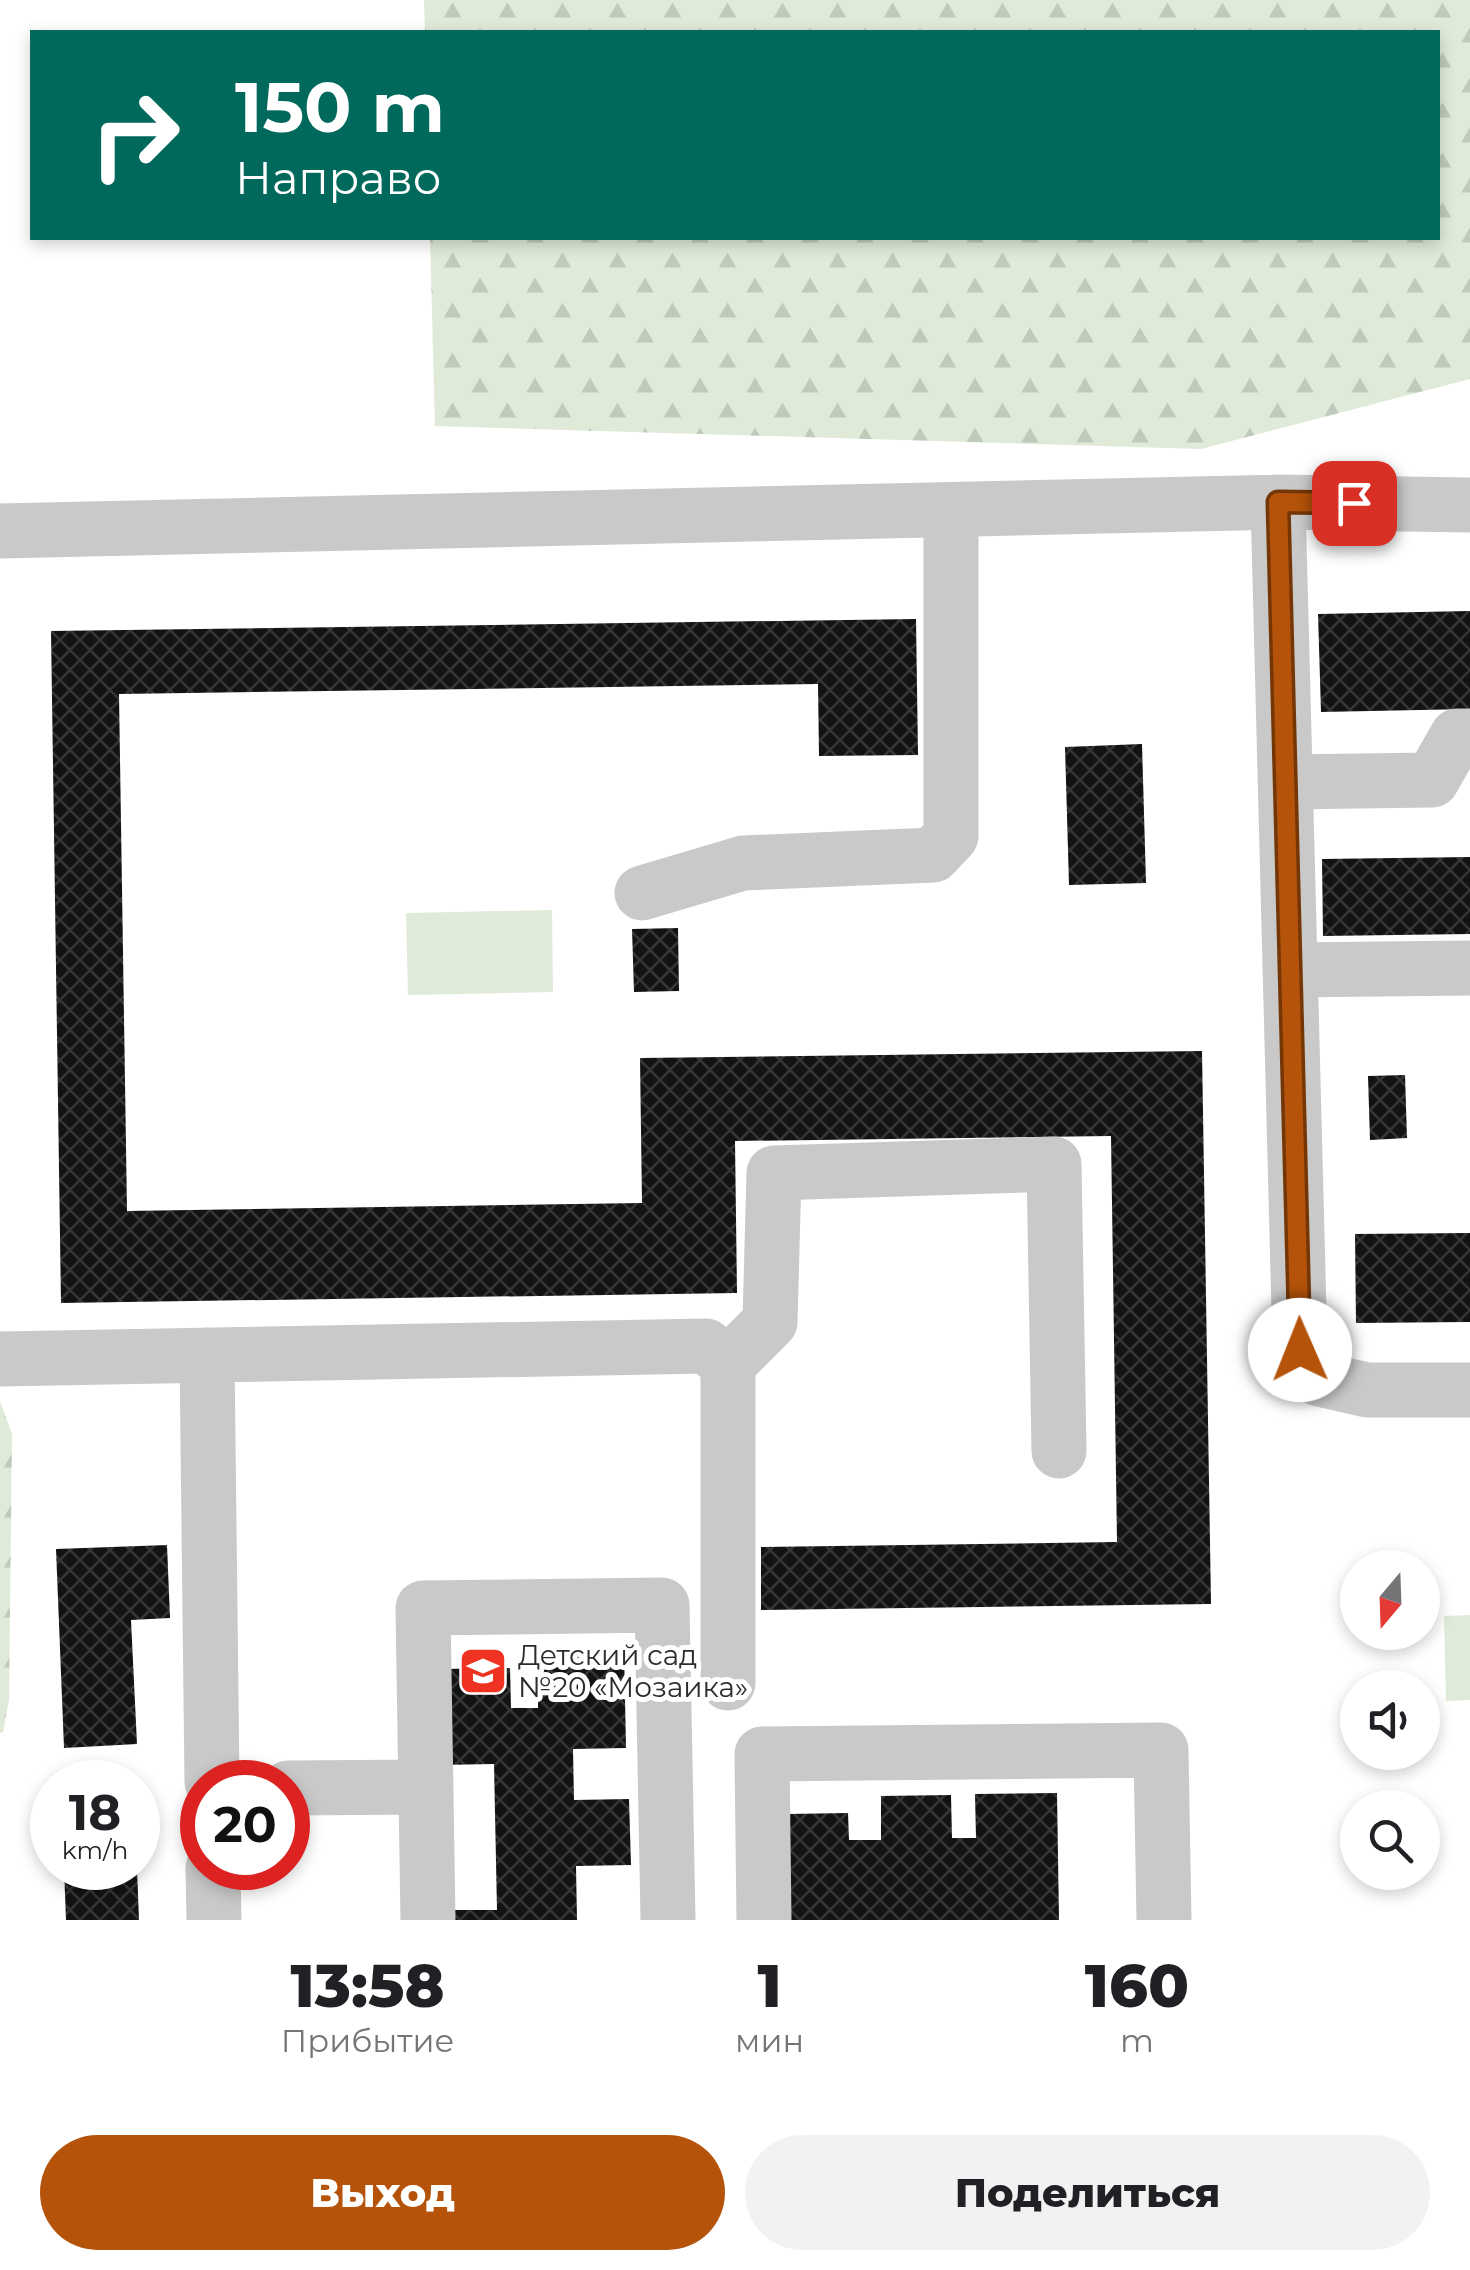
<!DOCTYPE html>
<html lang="ru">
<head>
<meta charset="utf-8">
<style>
	:root { --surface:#fff; --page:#f2f2f2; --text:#202124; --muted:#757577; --accent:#b45309 }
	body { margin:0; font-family:Montserrat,sans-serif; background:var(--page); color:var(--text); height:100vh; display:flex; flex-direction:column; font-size:38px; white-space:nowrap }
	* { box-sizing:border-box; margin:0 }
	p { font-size:32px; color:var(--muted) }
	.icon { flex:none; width:55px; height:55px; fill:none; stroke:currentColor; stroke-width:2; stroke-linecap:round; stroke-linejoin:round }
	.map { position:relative; height:1920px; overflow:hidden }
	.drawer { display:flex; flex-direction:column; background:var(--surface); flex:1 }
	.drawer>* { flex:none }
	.guide { position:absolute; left:30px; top:30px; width:1410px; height:210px; border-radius:0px; box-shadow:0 5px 15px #0003; background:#00695c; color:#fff; overflow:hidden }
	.needle { width:65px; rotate:199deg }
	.controls { position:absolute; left:1340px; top:1550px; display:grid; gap:20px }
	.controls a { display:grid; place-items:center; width:100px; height:100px; border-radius:50%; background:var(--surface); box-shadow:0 5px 15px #0003; font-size:50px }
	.speed { position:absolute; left:30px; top:1760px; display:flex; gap:20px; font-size:50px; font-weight:700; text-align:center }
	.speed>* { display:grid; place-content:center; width:130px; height:130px; border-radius:50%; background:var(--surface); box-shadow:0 5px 15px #0003; line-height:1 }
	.speed small { font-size:25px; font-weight:400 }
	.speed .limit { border:15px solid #d22; background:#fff; color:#111 }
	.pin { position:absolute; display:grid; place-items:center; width:85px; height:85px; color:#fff; margin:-42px; border-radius:20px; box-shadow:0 5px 15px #0006 }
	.me { position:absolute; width:110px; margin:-55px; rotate:359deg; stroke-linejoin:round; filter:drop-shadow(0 0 8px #0008) }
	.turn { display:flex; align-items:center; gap:35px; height:210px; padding:0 40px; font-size:45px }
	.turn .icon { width:130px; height:130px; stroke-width:2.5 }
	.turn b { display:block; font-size:70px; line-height:85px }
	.eta { display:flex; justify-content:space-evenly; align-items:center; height:170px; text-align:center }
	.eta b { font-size:60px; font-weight:800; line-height:70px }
	.button { display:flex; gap:20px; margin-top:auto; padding:20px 40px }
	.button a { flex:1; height:115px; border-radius:60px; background:var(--accent); color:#fff; font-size:40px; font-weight:800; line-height:115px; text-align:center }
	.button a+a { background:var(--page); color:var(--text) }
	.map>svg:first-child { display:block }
</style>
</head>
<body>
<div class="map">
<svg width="1470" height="1920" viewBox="0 0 1470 1920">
	<defs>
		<pattern id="forest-firs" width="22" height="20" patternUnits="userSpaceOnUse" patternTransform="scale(2.5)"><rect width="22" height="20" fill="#dfebd8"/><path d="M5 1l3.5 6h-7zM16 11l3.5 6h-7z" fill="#c0caba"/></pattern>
		<pattern id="building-cross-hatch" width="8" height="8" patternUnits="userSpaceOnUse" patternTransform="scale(2.5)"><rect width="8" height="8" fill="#131313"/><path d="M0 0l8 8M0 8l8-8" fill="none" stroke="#363636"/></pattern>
	</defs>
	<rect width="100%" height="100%" fill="#fff"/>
	<path fill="#dfebd8" d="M552,910L553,992L408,995L406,913Z
		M1470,1615V1700L1446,1701L1444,1616Z"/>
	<path fill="url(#forest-firs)" d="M424,0H1470V379L1201,449L435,426L430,238H1438V32H425Z
		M0,1401L12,1434L9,1700L3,1732L0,1733Z"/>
	<path fill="url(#building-cross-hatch)" d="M1470,611V709L1321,712L1318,614Z
		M916,619L918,755L819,756L818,684L119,694L127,1211L642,1203L640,1058L1202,1051L1211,1604L761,1610V1547L1117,1542L1111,1136L735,1141L737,1293L61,1303L51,631Z
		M1142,744L1146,883L1069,885L1065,747Z
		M1470,857V934L1323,936L1322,859Z
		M678,928L679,991L634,992L632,929Z
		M1405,1075L1407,1138L1370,1140L1368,1076Z
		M1470,1233V1322L1356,1323L1355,1234Z
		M167,1545L170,1618L131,1620L137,1744L64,1748L56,1549Z
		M624,1648L626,1748L573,1749L574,1800L629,1799L631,1865L576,1866L577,1920H445V1910H497L494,1764L439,1765L437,1669L510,1668L511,1708H538V1649Z
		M1057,1793L1059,1920H790L788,1814L848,1813L849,1840H881V1796L951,1795L952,1838H976L975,1794Z
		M64,1868H137L139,1920H66Z"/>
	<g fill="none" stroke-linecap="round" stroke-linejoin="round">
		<path stroke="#c9c9c9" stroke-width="55" d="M1278,502L1300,1350L1319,1379L1367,1390H1470
			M0,531L1278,502L1470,505
			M1285,782L1432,780L1457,736H1470
			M642,893L743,863L933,855L951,836V510
			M1290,970L1470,968
			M207,1355L212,1782
			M0,1359L706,1346L728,1364V1683
			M728,1364L770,1322L774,1173L1054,1164L1059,1451
			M288,1788L426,1787
			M213,1868L214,1920
			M428,1920L423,1608L662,1605L668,1920
			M764,1920L762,1754L1161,1750L1164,1920"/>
	</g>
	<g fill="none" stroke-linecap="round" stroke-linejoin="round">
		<g stroke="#753606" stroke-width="25">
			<path id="route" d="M1300,1350L1278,502L1354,503"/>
		</g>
		<use href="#route" stroke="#b45309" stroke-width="18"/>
	</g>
	<defs>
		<g id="school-square" transform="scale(2.5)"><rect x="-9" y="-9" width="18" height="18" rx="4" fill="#ee3323" stroke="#fff"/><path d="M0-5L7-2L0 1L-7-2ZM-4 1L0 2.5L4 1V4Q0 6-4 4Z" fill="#fff"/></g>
	</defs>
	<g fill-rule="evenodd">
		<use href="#school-square" x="483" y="1671"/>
	</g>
	<g text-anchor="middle" stroke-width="10" stroke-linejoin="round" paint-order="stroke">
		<g font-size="28" fill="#2c2c2c" stroke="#fff" text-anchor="start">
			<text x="518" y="1665">Детский сад<tspan x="518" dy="32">№20 «Мозаика»</tspan></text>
		</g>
	</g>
</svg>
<div class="controls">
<a><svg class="needle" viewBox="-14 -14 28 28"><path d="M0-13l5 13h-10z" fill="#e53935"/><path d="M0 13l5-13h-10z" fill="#757577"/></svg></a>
<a><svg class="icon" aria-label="sound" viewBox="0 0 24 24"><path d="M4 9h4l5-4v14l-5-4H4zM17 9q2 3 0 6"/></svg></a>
<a><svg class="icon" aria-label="search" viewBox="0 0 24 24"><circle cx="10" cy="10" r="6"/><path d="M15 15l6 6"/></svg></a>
</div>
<div class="speed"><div>18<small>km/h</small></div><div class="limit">20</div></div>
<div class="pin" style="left:1354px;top:503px;background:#d93025"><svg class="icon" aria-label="arrive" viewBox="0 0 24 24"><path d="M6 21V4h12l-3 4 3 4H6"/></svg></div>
<svg class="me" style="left:1300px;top:1350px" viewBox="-20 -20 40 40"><circle r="19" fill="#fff"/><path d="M0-13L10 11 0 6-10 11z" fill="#b45309"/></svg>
<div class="guide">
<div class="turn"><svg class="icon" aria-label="right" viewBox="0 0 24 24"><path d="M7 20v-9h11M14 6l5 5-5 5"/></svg><div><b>150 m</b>Направо</div></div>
</div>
</div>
<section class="drawer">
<div class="eta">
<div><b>13:58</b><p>Прибытие</p></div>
<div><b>1</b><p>мин</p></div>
<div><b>160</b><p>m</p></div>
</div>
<div class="button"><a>Выход</a><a>Поделиться</a></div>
</section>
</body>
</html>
